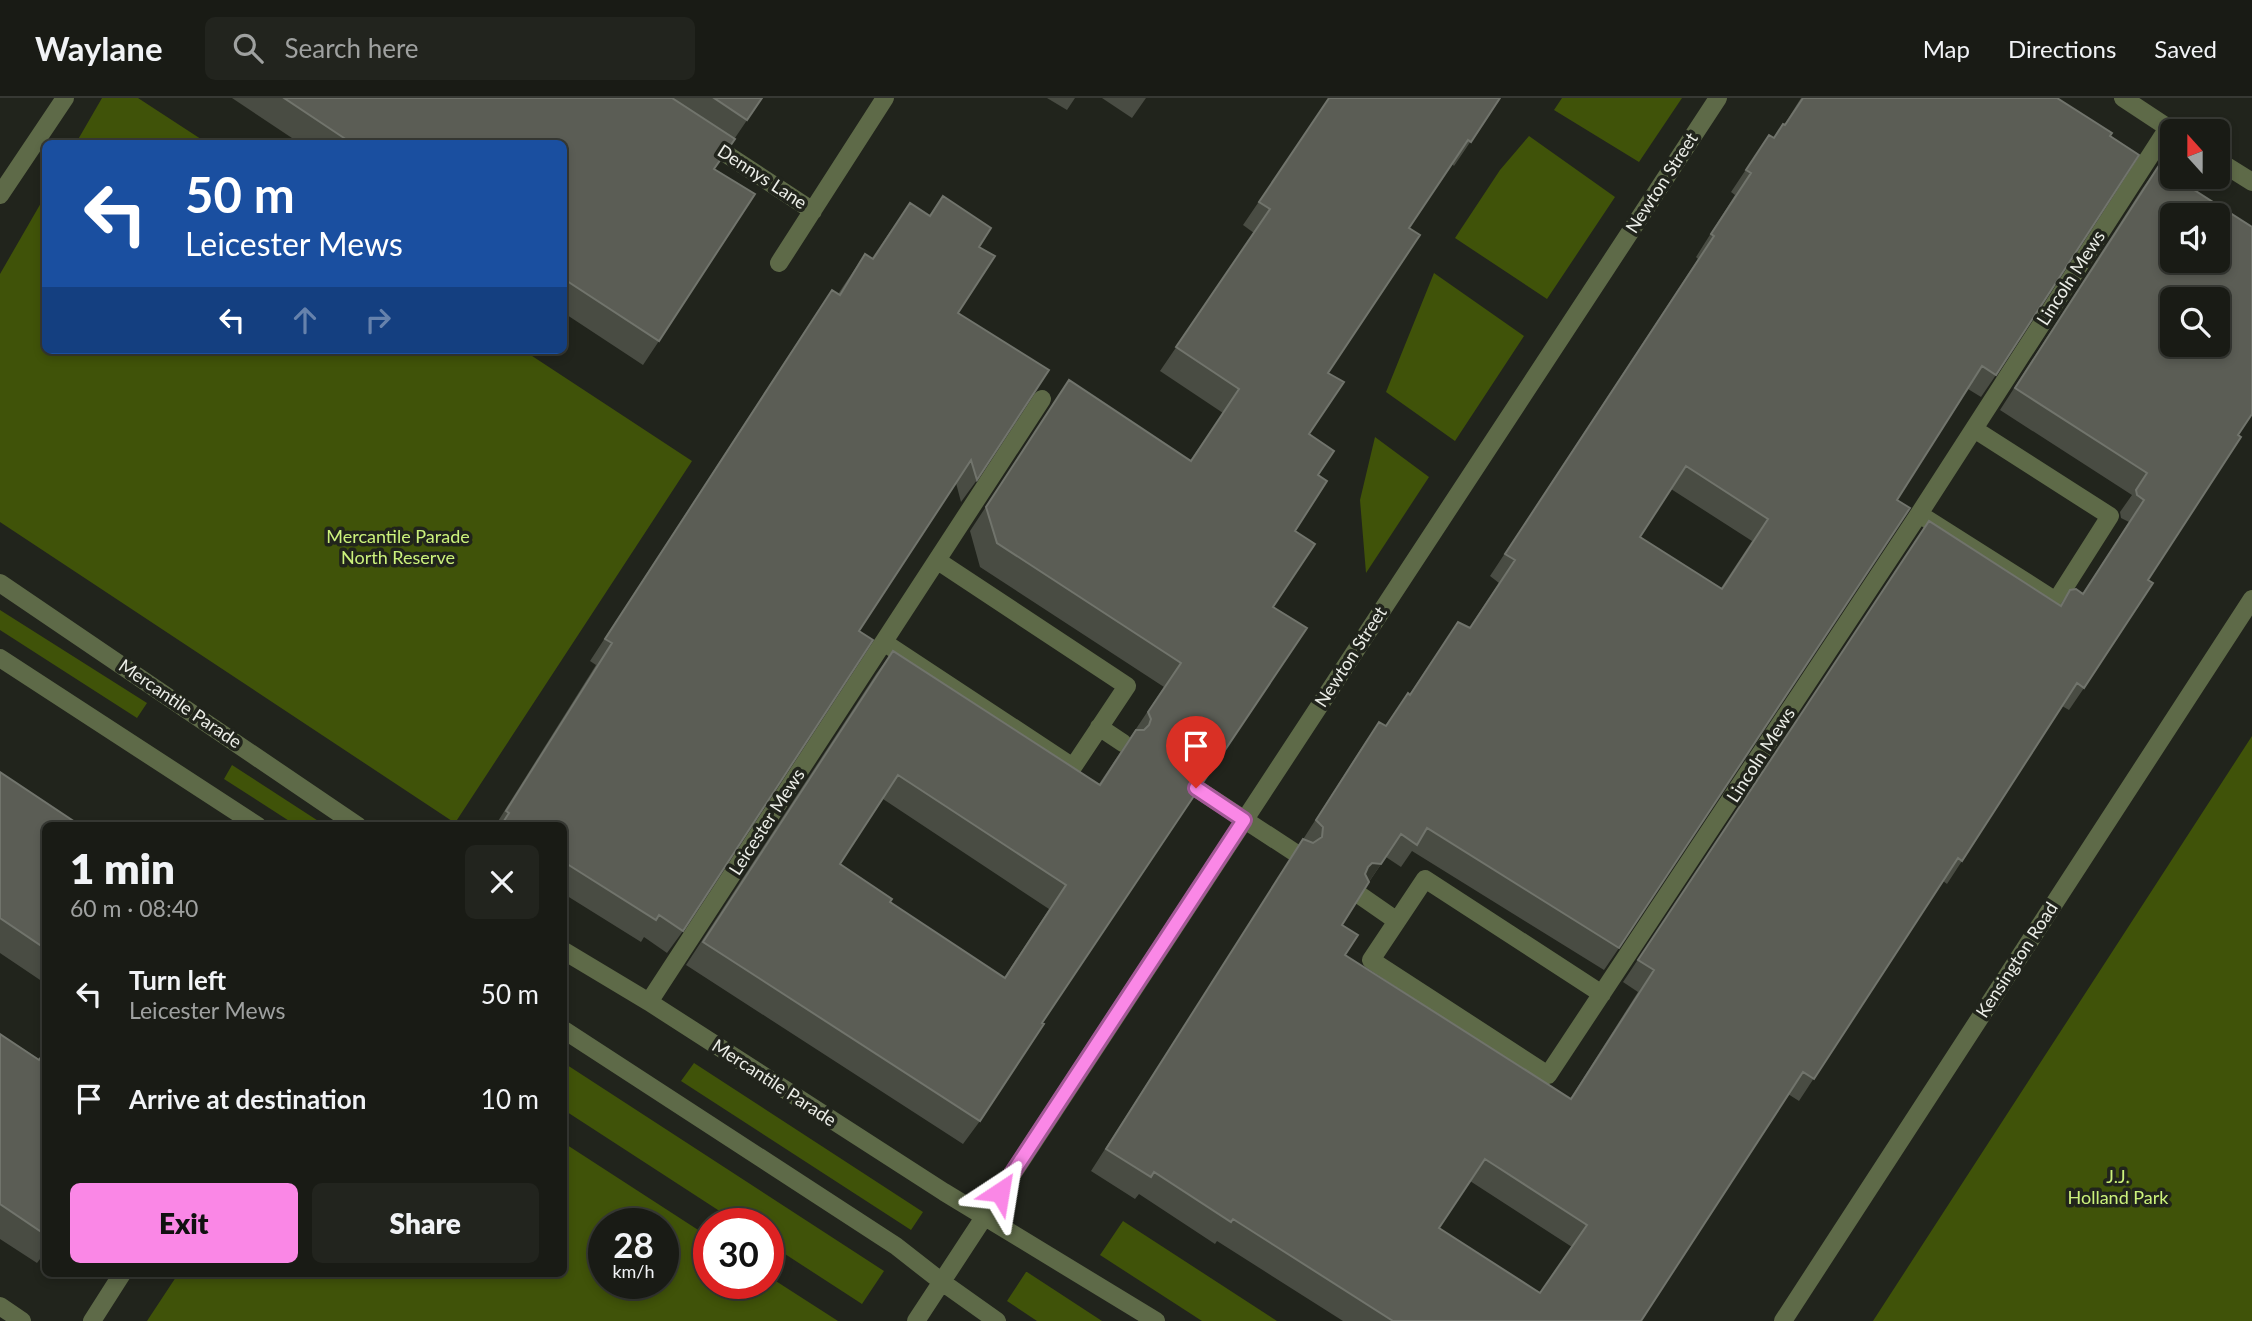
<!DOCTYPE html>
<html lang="en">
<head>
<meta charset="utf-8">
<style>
	:root { --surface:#191b15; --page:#22241e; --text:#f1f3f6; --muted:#9fa1a0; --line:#373934; --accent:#fa87e6 }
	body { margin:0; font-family:Lato,sans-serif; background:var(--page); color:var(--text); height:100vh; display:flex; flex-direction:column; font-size:26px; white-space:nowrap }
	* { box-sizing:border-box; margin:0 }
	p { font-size:23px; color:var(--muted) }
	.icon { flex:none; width:38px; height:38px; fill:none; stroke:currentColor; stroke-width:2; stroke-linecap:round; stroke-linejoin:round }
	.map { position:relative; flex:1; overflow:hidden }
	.details { position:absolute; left:42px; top:724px; width:525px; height:455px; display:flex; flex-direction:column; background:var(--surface); border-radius:10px; box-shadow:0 4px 10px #0003,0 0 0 2px var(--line) }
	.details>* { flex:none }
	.banner { position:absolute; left:42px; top:42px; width:525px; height:214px; border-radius:10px; box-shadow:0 4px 10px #0003,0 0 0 2px var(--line); background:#1a4fa0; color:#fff; overflow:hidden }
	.needle { width:46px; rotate:339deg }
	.controls { position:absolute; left:2160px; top:21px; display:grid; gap:14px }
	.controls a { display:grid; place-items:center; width:70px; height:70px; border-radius:10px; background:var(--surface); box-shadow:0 4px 10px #0003,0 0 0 2px var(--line); font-size:35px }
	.speed { position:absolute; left:588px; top:1110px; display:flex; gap:14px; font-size:35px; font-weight:700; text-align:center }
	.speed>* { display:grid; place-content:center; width:91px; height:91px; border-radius:50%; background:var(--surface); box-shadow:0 4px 10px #0003,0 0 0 2px var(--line); line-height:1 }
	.speed small { font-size:18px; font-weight:400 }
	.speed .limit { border:10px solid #d22; background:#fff; color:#111 }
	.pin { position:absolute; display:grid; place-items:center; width:60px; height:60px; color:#fff; margin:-72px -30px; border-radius:50% 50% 50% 0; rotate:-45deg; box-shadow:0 0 7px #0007 }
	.pin .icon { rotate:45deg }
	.me { position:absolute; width:77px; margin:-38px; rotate:33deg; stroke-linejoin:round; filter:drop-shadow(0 0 5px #0008) }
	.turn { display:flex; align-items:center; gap:24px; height:147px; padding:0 28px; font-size:32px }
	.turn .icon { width:91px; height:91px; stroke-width:2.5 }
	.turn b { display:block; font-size:49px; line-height:60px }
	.lanes { display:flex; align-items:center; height:66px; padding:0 28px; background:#0003; justify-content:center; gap:35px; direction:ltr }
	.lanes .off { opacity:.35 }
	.round { display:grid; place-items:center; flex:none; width:74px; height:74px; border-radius:10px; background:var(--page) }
	.headline { display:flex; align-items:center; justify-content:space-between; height:119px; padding:0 28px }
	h1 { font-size:42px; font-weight:800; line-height:52px }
	.button { display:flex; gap:14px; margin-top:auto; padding:14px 28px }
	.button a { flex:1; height:80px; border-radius:10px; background:var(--accent); color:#111; font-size:28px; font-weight:800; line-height:80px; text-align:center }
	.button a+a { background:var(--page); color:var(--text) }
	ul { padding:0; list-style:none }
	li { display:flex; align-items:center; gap:21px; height:105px; padding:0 28px }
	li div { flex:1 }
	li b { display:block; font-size:26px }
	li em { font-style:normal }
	header { display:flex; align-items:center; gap:42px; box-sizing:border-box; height:98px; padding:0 35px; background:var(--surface); border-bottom:2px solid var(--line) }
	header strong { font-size:33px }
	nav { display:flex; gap:38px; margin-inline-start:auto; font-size:24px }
	.search { width:490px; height:63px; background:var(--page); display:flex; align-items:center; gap:18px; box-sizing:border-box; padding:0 24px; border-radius:10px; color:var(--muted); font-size:26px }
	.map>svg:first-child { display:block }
</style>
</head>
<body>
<header>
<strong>Waylane</strong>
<div class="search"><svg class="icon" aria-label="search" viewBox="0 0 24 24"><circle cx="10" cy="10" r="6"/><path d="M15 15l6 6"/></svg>Search here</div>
<nav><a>Map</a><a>Directions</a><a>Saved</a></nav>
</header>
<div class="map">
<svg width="2252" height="1223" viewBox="0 0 2252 1223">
	<rect width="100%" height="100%" fill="#21241c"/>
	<path fill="#405309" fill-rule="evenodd" d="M102,0H138L207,45H76Z
		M1562,0H1682L1639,64L1554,12Z
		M1529,38L1615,99L1547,201L1455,140L1500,72Z
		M45,98L46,252H523L692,363L455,725L0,424V176Z
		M1434,175L1524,238L1455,343L1386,294Z
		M1375,339L1429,379L1366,475L1360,402Z
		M0,512L147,605L137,620L0,532Z
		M2252,638V1223H1873Z
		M232,667L326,728H297L224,681Z
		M564,965L884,1173L862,1206L768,1145V1125H738L564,1012Z
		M694,965L923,1114L911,1132L681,983Z
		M564,1045L709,1139V1185H768V1178L838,1223H147L178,1176H564ZM604,1125H663V1185H604Z
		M1123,1123L1277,1223H1202L1100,1157Z
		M1026,1174H1027L1102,1223H1037L1007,1203Z"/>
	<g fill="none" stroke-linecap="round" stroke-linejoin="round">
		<path stroke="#5e6a48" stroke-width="18" d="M2123,0L2173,33
			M705,42L813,113
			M2217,62L2252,84
			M0,97L65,0
			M779,165L885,0
			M1919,416L2056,503L2110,418L1974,331
			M0,485L358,728
			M885,545L1073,669L1127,588L938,463
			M0,560L258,728
			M1099,629L1123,645
			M1196,690L1297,756
			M1361,798L1397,823
			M564,853L649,904L944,1094L1156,1223
			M1602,896L1425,781L1371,862L1548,977L1919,416L2168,30
			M649,904L1042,301
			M564,932L896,1148L942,1184L997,1223
			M0,1208L22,1223
			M92,1223L122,1176
			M916,1223L1718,0
			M1783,1223L2252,501"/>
	</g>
	<path fill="#494c43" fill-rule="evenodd" d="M232,0H762L714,71L659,243L643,267L564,215V46H301Z
		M1047,0H1075L1067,12Z
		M1102,0H1146L1132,20Z
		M1329,0H1500L1454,68L1452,66L1409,130L1328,275L1309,336L1318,377L1295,433L1273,509L1221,658L1042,925L980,1023L963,1046L686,867L876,576L893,553L1099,686L1164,589L980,469L970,433L1069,282L1190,363L1223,315L1160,273L1254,135L1243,127ZM883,701L1049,811L1004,880L890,804L840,766Z
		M1801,0H2057L1996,277L1981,299L1968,291L1897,402L1619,850L1604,872L1412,753L1401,769L1386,759L1369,784L1342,827L1345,857L1570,1001L1638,894L1623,884L1929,423L2060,507L2070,492L2083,495L2129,424L2121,420L2120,414L2132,397L2000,312L2142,91L2158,69L2148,482L2084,590L2069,612L2062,608L1962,763L1947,786L1943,783L1799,1003L1788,996L1641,1223H1343L1217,1143L1215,1146L1139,1096L1135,1101L1091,1073L1364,646L1379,624L1385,628L1408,595L1409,597L1458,524L1469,530L1499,485L1490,478L1698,161L1696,159L1735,97L1731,94L1769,37L1773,40L1783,26L1784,27ZM1671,391L1752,443L1721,490L1640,439ZM1470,1083L1572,1149L1540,1195L1439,1130Z
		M943,98L979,149L958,215L977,382L961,404L956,385L859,533L683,833L667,855L644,839L641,844L564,796V728H495L596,567L590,563L817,214L832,192L838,196L865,156L872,160L910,105L929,118Z
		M0,674L46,728V886L0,855Z
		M0,936L39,961L46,951V1153L37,1165L0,1141Z"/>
	<path fill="#32352c" d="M1212,655L1221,658L1204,682L1196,679L1203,660Z
		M1372,765L1381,766L1366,788H1357L1368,769Z"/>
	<path fill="#5b5d55" stroke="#71746c" stroke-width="2" fill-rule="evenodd" d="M284,0H672L735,41L714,71L755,96L659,243L564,181V46H349L350,44Z
		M714,0H762L747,22Z
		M1329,0H1500L1471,44L1468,42L1409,130L1420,137L1328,275L1344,284L1309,336L1334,353L1318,377L1327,383L1295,433L1315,446L1273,509L1307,530L1221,658L1212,655L1203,660L1202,671L1208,677L1042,925L1044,926L980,1023L703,844L893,553L1100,687L1136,632H1144L1149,627L1151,621L1148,614L1181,565L997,445L986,409L1069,282L1191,363L1239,291L1176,249L1270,111L1259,104ZM898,677L1066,787L1005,880L890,804L892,801L840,766Z
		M1803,0H2057L2112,35L2110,38L2139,57L1996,277L1982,268L1897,402L1910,410L1619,850L1427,730L1417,747L1401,736L1381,766L1372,765L1368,769L1365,776L1369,784L1342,827L1358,837L1345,857L1571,1001L1654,872L1638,862L1929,423L2061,508L2070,492L2076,491L2083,496L2144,402L2137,397L2136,392L2147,375L2015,290L2158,69L2252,129V316L2238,337L2241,339L2148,482L2153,485L2084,590L2077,585L1962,763L1958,760L1814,981L1803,974L1641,1223H1393L1233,1121L1231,1124L1154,1074L1151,1079L1106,1051L1303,741L1313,745L1322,739L1323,729L1316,722L1379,624L1386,628L1408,595L1410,597L1458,524L1470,530L1515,462L1505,456L1714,138L1711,136L1751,75L1746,72L1769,37L1774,40L1783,26L1785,27ZM2172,117H2217V163H2172ZM2172,201H2217V247H2172ZM1686,368L1768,421L1722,491L1640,439ZM1485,1061L1587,1127L1540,1195L1439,1130Z
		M943,98L991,130L979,149L995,158L958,215L1049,272L977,382L971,362L859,533L873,542L683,833L659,817L656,822L564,764V728H506L502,726L509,715L506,713L612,545L605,541L832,192L840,197L865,156L873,161L910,105L930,118Z
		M0,674L81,728H46V851L0,820Z
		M0,936L39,962L46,952V1137L0,1106Z"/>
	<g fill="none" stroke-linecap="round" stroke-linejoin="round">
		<g stroke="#a25896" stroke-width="18">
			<path id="route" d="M1000,1094L1244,722L1196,690"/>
		</g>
		<use href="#route" stroke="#fa87e6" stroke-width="12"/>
	</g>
	<g text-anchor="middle" stroke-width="7" stroke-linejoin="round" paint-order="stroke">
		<g font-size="18" fill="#ebede7" stroke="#21241c">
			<text transform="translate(762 79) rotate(33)" y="6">Dennys Lane</text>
			<text transform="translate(1662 85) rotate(-57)" y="6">Newton Street</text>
			<text transform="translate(2071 180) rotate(-57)" y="6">Lincoln Mews</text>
			<text transform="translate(1351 559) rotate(-57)" y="6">Newton Street</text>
			<text transform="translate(180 606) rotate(34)" y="6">Mercantile Parade</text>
			<text transform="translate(1761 657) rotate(-57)" y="6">Lincoln Mews</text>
			<text transform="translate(767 724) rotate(-57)" y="6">Leicester Mews</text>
			<text transform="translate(2017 862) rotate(-57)" y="6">Kensington Road</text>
			<text transform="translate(774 985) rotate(33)" y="6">Mercantile Parade</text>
		</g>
		<g font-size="18" fill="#ccf27c" stroke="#21241c">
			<text x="398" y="445">Mercantile Parade<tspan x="398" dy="21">North Reserve</tspan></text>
			<text x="2118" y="1085">J.J.<tspan x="2118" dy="21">Holland Park</tspan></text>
		</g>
	</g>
</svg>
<div class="controls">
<a><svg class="needle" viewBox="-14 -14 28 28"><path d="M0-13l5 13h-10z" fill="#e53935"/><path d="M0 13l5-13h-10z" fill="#9fa1a0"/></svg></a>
<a><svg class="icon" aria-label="sound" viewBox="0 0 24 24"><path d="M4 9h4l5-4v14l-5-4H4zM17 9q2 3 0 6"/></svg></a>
<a><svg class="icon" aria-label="search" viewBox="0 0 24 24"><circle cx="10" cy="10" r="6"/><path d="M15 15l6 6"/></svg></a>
</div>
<div class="speed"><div>28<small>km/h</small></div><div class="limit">30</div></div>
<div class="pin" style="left:1196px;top:690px;background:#d93025"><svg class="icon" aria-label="arrive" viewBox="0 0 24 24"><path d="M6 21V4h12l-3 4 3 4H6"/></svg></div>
<svg class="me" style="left:1000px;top:1094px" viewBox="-20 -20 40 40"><path d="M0-17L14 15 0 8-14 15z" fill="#fa87e6" stroke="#fff" stroke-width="4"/></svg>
<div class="banner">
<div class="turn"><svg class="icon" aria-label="left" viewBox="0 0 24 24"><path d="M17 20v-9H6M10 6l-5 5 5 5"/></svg><div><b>50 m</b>Leicester Mews</div></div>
<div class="lanes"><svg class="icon" aria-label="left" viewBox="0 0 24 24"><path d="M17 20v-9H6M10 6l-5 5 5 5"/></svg><svg class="icon off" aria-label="ahead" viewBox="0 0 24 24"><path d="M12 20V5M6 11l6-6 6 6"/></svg><svg class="icon off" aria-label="right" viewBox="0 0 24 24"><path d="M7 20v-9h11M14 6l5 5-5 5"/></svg></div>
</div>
<section class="details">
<div class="headline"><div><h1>1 min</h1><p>60 m · 08:40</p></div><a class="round"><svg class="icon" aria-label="close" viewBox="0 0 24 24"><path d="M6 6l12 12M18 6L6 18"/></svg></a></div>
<ul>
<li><svg class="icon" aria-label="left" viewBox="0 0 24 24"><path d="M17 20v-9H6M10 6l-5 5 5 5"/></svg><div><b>Turn left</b><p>Leicester Mews</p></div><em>50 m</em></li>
<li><svg class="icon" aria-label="arrive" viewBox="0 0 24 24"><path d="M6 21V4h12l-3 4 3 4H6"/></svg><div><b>Arrive at destination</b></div><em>10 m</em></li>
</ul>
<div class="button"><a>Exit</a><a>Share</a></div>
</section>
</div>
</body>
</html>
